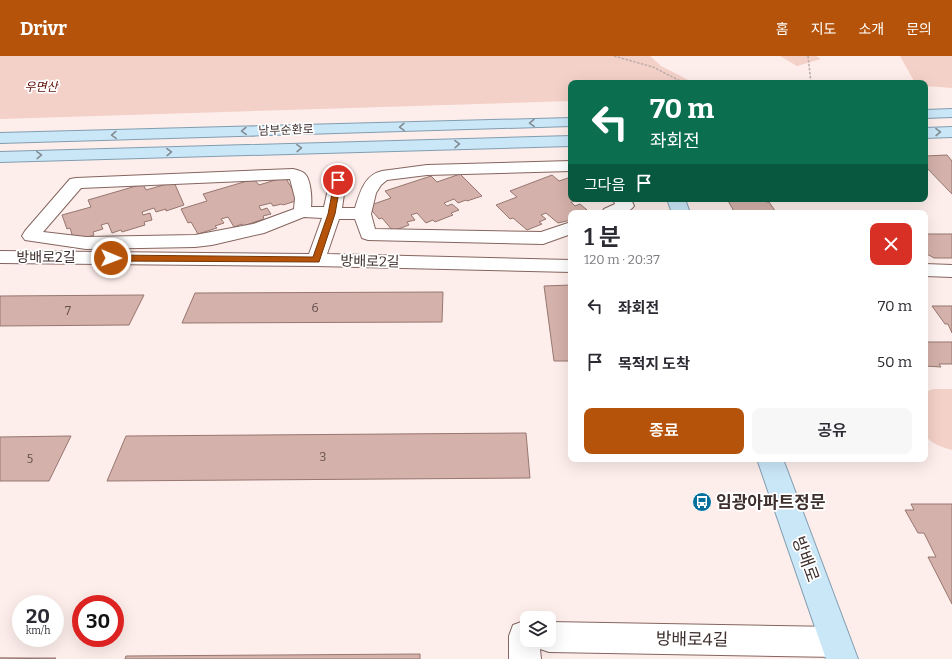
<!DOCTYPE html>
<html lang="ko">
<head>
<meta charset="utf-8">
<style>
	:root { --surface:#fff; --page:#f7f7f7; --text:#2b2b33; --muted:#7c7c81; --accent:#b45309 }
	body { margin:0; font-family:Bitter,"Noto Sans KR",serif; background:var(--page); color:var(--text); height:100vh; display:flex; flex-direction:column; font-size:15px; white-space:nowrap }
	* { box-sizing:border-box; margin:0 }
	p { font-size:13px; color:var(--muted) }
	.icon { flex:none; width:22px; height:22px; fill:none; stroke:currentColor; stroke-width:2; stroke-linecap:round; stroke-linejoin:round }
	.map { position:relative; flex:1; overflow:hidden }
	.drawer { position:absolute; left:568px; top:154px; width:360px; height:252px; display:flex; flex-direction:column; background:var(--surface); border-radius:8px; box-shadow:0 4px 16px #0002 }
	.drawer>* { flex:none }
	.hud { position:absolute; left:568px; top:24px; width:360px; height:122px; border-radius:8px; box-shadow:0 4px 16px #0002; background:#0b6e4f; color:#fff; overflow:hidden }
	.controls { position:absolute; left:520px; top:555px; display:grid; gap:8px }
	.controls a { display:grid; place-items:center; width:36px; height:36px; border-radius:8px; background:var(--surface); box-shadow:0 4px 16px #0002; font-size:20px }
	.speed { position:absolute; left:12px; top:539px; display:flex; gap:8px; font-size:20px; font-weight:700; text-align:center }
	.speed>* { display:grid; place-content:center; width:52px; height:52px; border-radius:50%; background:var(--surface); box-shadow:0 4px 16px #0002; line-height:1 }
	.speed small { font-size:10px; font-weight:400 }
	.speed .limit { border:6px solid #d22; background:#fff; color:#111 }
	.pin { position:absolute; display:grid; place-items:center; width:34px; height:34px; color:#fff; margin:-17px; border:2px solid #fff; border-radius:50%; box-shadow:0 1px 4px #0007 }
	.me { position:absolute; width:44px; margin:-22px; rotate:91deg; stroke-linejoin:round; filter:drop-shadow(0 0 3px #0008) }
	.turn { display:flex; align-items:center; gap:14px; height:84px; padding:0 16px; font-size:18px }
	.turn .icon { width:52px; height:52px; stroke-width:2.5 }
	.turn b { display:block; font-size:28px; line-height:34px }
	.then { display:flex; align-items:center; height:38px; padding:0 16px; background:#0003; gap:8px; font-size:15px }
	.round { display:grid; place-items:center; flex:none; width:42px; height:42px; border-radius:8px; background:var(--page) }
	.summary { display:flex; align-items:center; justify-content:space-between; height:68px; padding:0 16px }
	h1 { font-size:24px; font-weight:600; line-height:30px }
	.button { display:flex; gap:8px; margin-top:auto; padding:8px 16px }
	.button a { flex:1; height:46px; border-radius:8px; background:var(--accent); color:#fff; font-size:16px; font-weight:600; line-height:46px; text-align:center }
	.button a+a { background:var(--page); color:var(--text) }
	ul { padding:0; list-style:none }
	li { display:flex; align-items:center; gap:12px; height:56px; padding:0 16px }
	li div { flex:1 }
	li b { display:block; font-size:15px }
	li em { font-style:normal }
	header { display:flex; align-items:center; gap:24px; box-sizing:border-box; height:56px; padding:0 20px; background:var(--accent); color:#fff }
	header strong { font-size:19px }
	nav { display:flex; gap:22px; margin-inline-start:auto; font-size:14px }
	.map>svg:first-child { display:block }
</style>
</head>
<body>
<header>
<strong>Drivr</strong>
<nav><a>홈</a><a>지도</a><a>소개</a><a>문의</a></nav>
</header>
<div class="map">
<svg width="952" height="603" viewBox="0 0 952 603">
	<rect width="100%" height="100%" fill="#fdeeeb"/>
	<path fill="#f3d0c8" d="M0,0H650L661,10L694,27H571V45L0,63Z
		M780,0H816L821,3L797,10Z
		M900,0H952V32L925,30V27H915Z
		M933,333H952V394C941,391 933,388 925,380V336Z"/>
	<path fill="#d4b1aa" stroke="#977770" d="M947,99L952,105V138L925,110V100Z
		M460,118L482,140L467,145L466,144L458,147L454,143L444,147L447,150L452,148L459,154L451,157L453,159L435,166L433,164L426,167L417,157L411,159L415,164L407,166L409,169L393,175L382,162L379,163L368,150L391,142L385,135L431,120L437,126Z
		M552,119L559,125L571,121V143H581L571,146L575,150L580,148L587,154L582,157H571V164L558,167L546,157L541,159L546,163L539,166L542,168L527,174L513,162L510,163L496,149L517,141L510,135Z
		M285,121L299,144L283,149L282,148L273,150L271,147L259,150L261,154L267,152L271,158L263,160L264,163L243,170L242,168L234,171L228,161L221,163L224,167L215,170L217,172L198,178L191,166L188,167L181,153L207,145L203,138L254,123L259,129Z
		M174,126L184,149L166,155V153L156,156L154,152L142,156L143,159L150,157L152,164L144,166L145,169L122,176L121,174L112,177L108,167L101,169L103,173L93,176L94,179L74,185L70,172L67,173L62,159L91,151L88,144L143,128L146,134Z
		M727,143H765L766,146H769L776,156L735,157Z
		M925,178H952V202H934L925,197Z
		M571,229V305H554L544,230Z
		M443,236L442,266L182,267L195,237Z
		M144,239L129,269L0,270V240Z
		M932,250H952V277L948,268H945Z
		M925,286H952V308H939L941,311L925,310Z
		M526,377L530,422L107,425L126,380Z
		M71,380L49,425H0V381Z
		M911,448H952V548L928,501H936L924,477H918L905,454H914Z
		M420,598V603H125L126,600Z
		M0,602H56L55,603Z"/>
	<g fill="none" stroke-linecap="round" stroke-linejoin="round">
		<g stroke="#85655f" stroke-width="2">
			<path id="minor" d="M571,105V115L427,119L387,124L381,129L376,137L371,158L375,173L541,176L571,166V178L543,188L368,184L362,182L355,163H339L327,198L571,204V216L316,210L0,207V195L309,198L322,162L304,161L264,177L212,189L195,191L86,193L25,184L22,180L25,175L70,123L76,122L293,113C297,114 302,115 305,118C311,124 312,143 311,151H324L330,124L332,121L338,119L344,121L346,124L342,152H355C360,137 364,119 382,115L427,109ZM290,123L295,142L294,153L253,168L195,179L86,181L43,176L81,132Z
				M613,143H631L634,150C627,160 612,157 601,157L604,153L615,148Z
				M925,208L952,209V221L925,220Z
				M524,565H527V584H549V566L836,571L847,575L851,586L847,597L836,601L549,596L540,593L541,603H509V580L513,569Z"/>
		</g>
		<g stroke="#829daf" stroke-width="2">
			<path id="major" d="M952,53V61L925,62V54Z
				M571,62V70L0,87V77Z
				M952,71V81L925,82V72Z
				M571,80V90L0,106V96Z
				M667,143H685L690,157H672Z
				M757,403H783L858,603H826Z"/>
		</g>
		<path stroke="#bdaeab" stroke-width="1.5" stroke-dasharray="2.5 1.5" stroke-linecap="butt" d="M614,0L653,11L684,27
			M808,0L811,27"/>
		<use href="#minor" fill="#fff" fill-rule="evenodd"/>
		<use href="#major" fill="#cae7f8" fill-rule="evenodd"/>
	</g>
	<defs><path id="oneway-chevron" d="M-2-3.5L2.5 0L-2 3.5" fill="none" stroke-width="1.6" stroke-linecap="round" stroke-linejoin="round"/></defs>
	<g stroke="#848c93">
		<use href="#oneway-chevron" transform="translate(532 67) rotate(178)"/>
		<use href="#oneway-chevron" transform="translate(402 71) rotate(178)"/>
		<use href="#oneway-chevron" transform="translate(244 75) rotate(178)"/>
		<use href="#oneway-chevron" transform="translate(938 76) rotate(-1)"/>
		<use href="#oneway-chevron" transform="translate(114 79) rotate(178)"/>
		<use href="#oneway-chevron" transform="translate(457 88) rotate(-2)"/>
		<use href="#oneway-chevron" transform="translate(299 92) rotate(-2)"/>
		<use href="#oneway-chevron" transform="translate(169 96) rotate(-2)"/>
		<use href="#oneway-chevron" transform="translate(39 99) rotate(-2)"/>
	</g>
	<path fill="#b45309" stroke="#753606" d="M335,122L341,124L335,158L319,206L111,205L107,202L111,199L313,201L328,158Z"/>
	<defs>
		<g id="bus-disc" transform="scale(1)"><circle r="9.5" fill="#076f9c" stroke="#fff"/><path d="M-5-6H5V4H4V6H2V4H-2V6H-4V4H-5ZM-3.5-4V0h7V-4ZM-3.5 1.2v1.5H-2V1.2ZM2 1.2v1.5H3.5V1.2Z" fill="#fff"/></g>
	</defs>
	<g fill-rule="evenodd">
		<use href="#bus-disc" x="702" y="446"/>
	</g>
	<g text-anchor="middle" stroke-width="3.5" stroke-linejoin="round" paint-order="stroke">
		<g font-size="12" font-style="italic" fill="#5a0b02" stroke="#fff">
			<text x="41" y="35">우면산</text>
		</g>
		<g font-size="12" fill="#3e302e" stroke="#fff">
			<text transform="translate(286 74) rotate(-2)" y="4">남부순환로</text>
		</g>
		<g font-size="12" fill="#64504d">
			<text x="315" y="256">6</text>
			<text x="68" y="259">7</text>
			<text x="323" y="405">3</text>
			<text x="30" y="407">5</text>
		</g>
		<g font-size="14" fill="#3e302e" stroke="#fff">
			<text x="46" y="206">방배로2길</text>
			<text transform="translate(370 205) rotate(1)" y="5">방배로2길</text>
		</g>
		<g font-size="17" font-weight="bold" fill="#3e302e" stroke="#fff" text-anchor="start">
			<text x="716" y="452">임광아파트정문</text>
		</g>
		<g font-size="17" fill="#3e302e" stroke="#fff">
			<text transform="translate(806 503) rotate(70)" y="6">방배로</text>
			<text transform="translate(692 583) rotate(1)" y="6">방배로4길</text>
		</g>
	</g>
</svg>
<div class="controls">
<a><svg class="icon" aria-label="layers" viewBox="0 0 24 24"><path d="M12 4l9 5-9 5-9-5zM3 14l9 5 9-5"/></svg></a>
</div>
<div class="speed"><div>20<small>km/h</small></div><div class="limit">30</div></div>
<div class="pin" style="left:338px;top:124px;background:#d93025"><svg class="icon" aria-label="arrive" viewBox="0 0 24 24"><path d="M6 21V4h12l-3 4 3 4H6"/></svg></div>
<svg class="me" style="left:111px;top:202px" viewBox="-20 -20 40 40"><circle r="17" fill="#b45309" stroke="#fff" stroke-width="3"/><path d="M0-11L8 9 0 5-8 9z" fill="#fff"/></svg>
<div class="hud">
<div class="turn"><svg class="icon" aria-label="left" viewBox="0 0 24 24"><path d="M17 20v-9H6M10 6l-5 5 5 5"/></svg><div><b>70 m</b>좌회전</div></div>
<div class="then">그다음<svg class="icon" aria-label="arrive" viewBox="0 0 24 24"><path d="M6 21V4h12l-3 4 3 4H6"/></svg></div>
</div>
<section class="drawer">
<div class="summary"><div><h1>1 분</h1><p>120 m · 20:37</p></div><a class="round" style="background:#d93025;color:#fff"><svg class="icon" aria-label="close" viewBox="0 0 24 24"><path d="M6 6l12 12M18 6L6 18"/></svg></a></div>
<ul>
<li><svg class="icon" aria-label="left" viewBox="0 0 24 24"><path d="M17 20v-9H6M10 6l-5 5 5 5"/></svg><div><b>좌회전</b></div><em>70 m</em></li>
<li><svg class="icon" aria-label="arrive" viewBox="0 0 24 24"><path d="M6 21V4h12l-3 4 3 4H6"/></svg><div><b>목적지 도착</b></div><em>50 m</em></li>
</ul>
<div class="button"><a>종료</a><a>공유</a></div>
</section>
</div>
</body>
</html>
